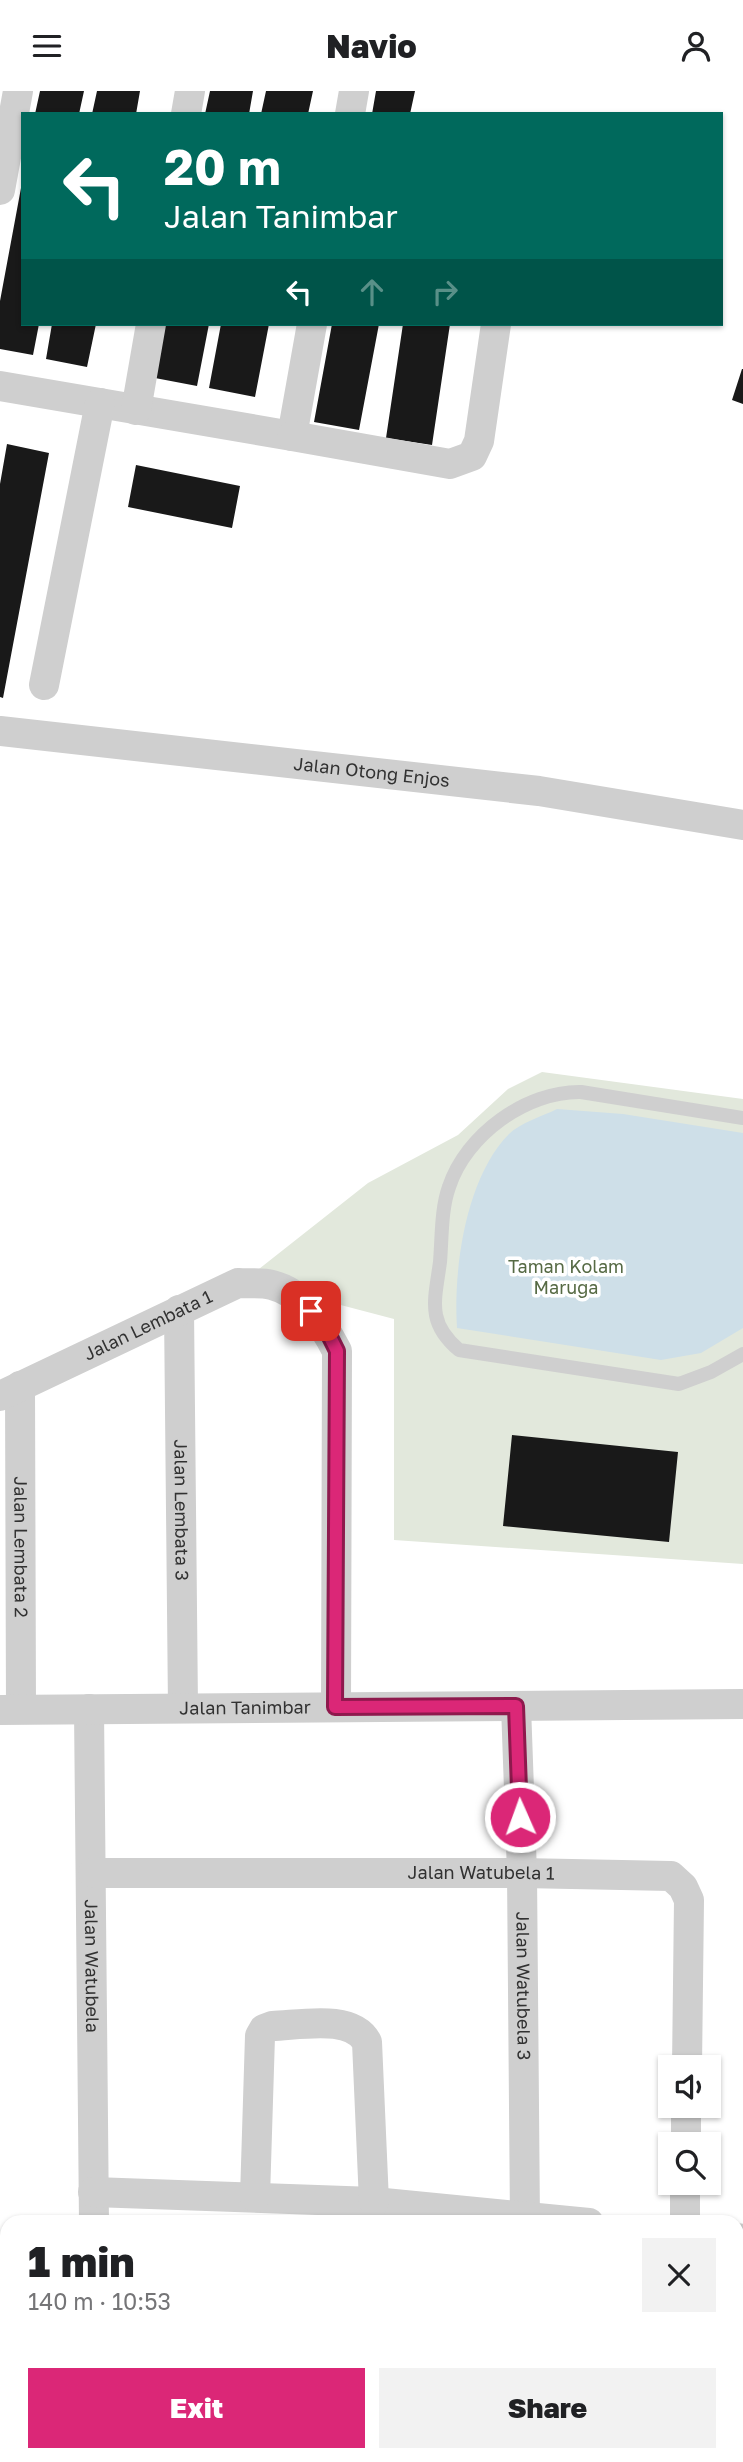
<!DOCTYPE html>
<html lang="en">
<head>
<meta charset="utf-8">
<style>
	:root { --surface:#fff; --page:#f2f2f2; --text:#202124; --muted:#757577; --accent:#db2777 }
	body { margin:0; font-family:"Golos Text",sans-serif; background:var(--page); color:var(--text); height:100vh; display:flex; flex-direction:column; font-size:26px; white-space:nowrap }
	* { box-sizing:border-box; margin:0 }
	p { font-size:23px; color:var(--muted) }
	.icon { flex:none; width:38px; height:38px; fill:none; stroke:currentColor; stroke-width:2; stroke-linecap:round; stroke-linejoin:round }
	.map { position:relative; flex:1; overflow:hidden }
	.sheet { position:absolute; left:0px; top:2124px; width:744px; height:247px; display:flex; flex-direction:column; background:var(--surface); border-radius:21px 21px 0 0; box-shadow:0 2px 5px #0004 }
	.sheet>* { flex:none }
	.guide { position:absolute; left:21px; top:21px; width:702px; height:214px; border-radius:0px; box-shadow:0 2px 5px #0004; background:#00695c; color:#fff; overflow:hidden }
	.buttons { position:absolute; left:658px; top:1964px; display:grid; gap:14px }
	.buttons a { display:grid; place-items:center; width:63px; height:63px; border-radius:0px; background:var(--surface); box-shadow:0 2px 5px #0004; font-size:35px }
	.pin { position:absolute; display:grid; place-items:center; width:60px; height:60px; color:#fff; margin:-30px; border-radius:14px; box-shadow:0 4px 10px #0006 }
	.me { position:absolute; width:77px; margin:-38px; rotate:358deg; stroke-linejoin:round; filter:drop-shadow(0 0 5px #0008) }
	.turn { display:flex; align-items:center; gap:24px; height:147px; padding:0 28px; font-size:32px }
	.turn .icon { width:91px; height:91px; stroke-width:2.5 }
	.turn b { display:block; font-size:49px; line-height:60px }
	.lanes { display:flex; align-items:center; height:66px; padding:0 28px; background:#0003; justify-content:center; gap:35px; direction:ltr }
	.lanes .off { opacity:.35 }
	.round { display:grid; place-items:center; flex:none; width:74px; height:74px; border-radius:0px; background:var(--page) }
	.summary { display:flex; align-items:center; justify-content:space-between; height:119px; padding:0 28px }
	h1 { font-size:42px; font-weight:800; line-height:52px }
	.cta { display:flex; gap:14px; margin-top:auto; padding:14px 28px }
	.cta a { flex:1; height:80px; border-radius:0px; background:var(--accent); color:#fff; font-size:28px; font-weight:800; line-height:80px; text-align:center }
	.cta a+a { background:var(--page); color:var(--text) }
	header { display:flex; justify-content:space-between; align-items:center; height:91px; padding:0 28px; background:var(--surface); font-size:32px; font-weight:800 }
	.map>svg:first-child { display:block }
</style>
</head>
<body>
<header><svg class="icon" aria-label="menu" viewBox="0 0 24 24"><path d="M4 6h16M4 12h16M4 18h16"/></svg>Navio<svg class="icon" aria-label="person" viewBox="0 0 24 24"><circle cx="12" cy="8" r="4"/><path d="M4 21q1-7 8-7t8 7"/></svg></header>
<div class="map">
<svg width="743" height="2371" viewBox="0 0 743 2371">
	<rect width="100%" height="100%" fill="#fff"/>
	<path fill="#e2e8dc" d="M542,981L743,1008V1473L394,1449V1228L245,1189L368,1092L458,1044L508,998Z"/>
	<path fill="#cedfe8" d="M557,1018L623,1023L743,1042V1237L701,1262L661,1269L457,1237C453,1178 466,1086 509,1043C520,1032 543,1025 557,1018Z"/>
	<path fill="#191919" d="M40,0H84L79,23H35Z
		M97,0H140L136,23H92Z
		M210,0H253L249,23H205Z
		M266,0H313L308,23H261Z
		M376,0H415L410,23H372Z
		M21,97L23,233H39L33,264L0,258V210Z
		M52,233H96L87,276L46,268Z
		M165,233H209L197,295L155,287Z
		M221,233H269L255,306L209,297Z
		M332,233H379L359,339L314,331Z
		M403,233H450L432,354L386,347Z
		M742,278H743V313L732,309Z
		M7,353L49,362L3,607L0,606V393Z
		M136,374L240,395L232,437L128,416Z
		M512,1344L678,1361L669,1451L503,1435Z"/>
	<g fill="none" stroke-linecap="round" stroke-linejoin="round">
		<path stroke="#cfcfcf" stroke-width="14" d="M743,1027L581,1001C526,1000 466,1044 449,1096C441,1118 442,1147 440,1171C435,1209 426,1231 459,1259L679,1293L711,1281L743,1263"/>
		<g stroke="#cfcfcf" stroke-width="30">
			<path d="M186,23L190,0"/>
			<path d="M350,23L354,0"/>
			<path d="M0,99L18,0"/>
			<path d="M0,295L292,345L312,233"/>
			<path d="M136,319L151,233"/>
			<path d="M292,345L450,373L472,365L479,350L496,233"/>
			<path d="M44,594L100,312"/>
			<path id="s1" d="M0,640L539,700L743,734"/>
			<path id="s2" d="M179,1219L183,1617"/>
			<path id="s3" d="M20,1295L21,1618"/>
			<path id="s4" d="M0,1305L238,1192C249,1193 261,1191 272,1194C304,1202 323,1233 337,1260L336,1616"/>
			<path id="s5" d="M516,1615L522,1782L525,2132"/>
			<path id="s6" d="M89,1618L94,2132"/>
			<path id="s7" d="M0,1619L743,1613"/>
			<path id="s8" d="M93,1782H522L671,1785L683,1796L689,1809L687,1976"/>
			<path d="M686,2053V2014"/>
			<path d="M93,2101L374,2111L589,2132"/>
			<path d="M255,2106L260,1945L264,1938L272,1935C301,1934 352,1923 367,1951L374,2111"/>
			<path d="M685,2132V2091"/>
			<path d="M737,2147L743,2148"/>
			<path d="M737,2325L743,2324"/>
			<path d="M96,2364V2371"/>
			<path d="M271,2364V2371"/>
			<path d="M527,2364V2371"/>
			<path d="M357,2371V2364"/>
			<path d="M715,2371L716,2364"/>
		</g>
	</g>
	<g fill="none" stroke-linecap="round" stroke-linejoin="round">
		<g stroke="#8e194d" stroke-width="18">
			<path id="route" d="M311,1220L322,1230L337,1260L335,1616L516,1615L520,1726"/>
		</g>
		<use href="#route" stroke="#db2777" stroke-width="12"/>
	</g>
	<g text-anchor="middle" stroke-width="7" stroke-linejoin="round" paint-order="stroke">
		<g font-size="18" fill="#323232" stroke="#fff">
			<text dy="6" stroke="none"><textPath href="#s1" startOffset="374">Jalan Otong Enjos</textPath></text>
			<text dy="6" stroke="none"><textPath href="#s4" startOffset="164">Jalan Lembata 1</textPath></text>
			<text dy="6" stroke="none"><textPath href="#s2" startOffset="200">Jalan Lembata 3</textPath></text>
			<text dy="6" stroke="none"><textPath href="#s3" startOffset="161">Jalan Lembata 2</textPath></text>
			<text dy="6" stroke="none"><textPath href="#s7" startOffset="245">Jalan Tanimbar</textPath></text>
			<text dy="6" stroke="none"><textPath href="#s8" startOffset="388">Jalan Watubela 1</textPath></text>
			<text dy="6" stroke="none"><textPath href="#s6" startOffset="257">Jalan Watubela</textPath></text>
			<text dy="6" stroke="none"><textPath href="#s5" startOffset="280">Jalan Watubela 3</textPath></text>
		</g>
		<g font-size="18" fill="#566a44" stroke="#fff">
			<text x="566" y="1182">Taman Kolam<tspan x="566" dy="21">Maruga</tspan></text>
		</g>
	</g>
</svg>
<div class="buttons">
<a><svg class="icon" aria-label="sound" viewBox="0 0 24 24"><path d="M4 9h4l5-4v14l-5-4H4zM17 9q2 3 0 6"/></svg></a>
<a><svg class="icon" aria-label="search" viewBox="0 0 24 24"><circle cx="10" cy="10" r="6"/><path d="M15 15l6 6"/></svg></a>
</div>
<div class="pin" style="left:311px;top:1220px;background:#d93025"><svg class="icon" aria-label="arrive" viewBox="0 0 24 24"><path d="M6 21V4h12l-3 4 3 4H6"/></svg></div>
<svg class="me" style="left:520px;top:1726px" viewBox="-20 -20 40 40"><circle r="17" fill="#db2777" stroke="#fff" stroke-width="3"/><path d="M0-11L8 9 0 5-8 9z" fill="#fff"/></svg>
<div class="guide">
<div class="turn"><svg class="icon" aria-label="left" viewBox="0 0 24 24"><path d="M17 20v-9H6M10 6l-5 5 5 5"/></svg><div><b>20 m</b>Jalan Tanimbar</div></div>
<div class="lanes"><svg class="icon" aria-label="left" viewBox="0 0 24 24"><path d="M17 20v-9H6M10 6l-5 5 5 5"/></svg><svg class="icon off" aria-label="ahead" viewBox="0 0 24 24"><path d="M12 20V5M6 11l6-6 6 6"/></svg><svg class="icon off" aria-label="right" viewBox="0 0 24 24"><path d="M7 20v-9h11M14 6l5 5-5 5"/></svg></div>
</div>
<section class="sheet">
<div class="summary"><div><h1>1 min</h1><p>140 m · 10:53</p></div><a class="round"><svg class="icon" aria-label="close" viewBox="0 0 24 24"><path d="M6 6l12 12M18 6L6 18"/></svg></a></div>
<div class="cta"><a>Exit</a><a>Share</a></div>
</section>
</div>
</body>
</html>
